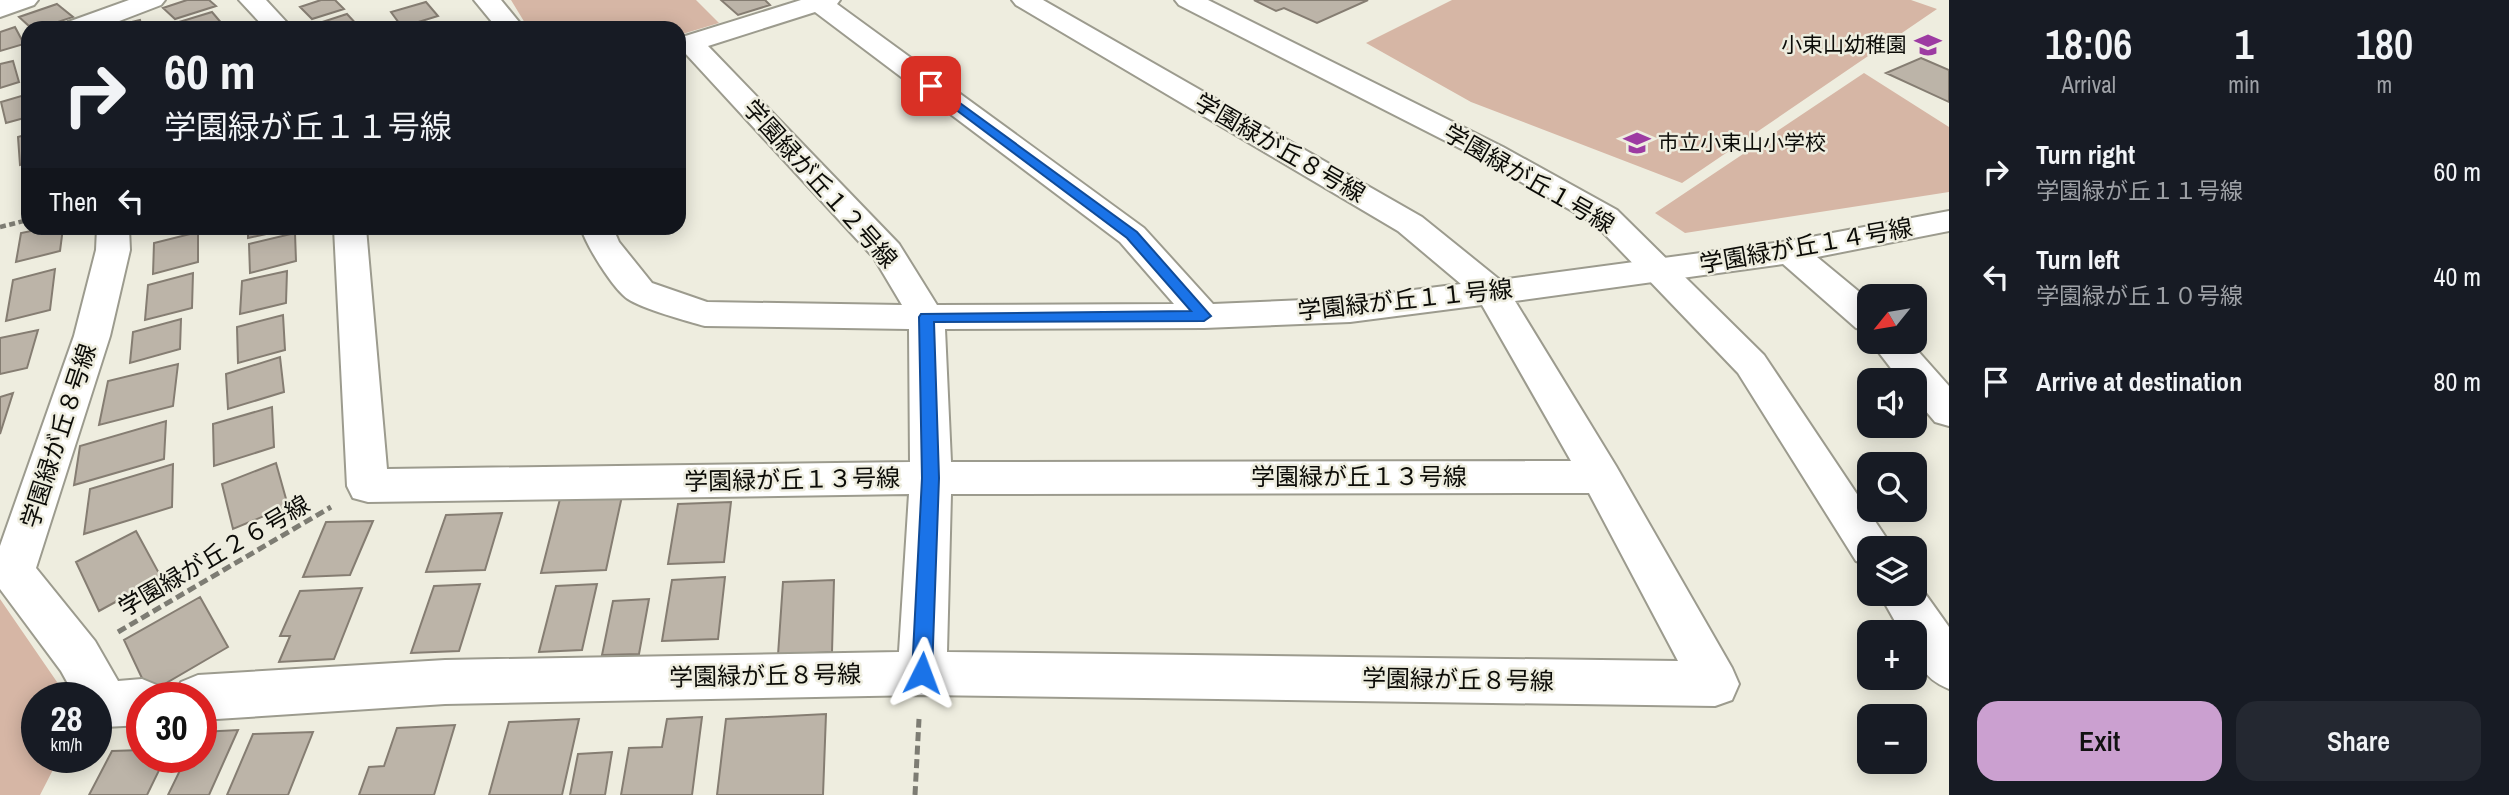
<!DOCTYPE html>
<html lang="en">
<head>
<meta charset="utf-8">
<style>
	:root { --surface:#171b24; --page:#242831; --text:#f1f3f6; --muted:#9ea1a6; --accent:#cba0d0 }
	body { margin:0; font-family:"Archivo Narrow","Noto Sans JP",sans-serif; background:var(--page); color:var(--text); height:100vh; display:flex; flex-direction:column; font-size:26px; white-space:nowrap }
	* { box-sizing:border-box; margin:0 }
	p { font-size:23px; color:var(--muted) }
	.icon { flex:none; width:38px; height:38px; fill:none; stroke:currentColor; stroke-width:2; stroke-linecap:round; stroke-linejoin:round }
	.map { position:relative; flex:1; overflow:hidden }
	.details { display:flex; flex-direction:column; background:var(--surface); width:560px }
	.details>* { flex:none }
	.hud { position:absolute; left:21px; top:21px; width:665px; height:214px; border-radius:21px; box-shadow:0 4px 18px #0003; background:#171b24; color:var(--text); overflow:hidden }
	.needle { width:46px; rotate:240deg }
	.buttons { position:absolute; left:1857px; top:284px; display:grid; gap:14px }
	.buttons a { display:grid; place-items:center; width:70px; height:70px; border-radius:14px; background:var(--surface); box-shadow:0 4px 18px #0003; font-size:35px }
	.speed { position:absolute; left:21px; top:682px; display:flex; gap:14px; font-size:35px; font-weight:700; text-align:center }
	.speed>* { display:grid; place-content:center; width:91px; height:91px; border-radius:50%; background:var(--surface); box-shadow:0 4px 18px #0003; line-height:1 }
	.speed small { font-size:18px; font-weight:400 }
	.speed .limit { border:10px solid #d22; background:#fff; color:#111 }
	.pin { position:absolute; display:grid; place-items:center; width:60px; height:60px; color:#fff; margin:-30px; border-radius:14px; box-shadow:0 4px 10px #0006 }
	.me { position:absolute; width:77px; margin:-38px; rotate:3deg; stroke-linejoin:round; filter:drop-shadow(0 0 5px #0008) }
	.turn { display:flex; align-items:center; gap:24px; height:147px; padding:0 28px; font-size:32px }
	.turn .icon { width:91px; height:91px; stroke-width:2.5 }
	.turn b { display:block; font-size:49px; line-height:60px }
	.then { display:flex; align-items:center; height:66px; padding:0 28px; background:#0003; gap:14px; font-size:26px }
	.eta { display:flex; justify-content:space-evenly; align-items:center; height:119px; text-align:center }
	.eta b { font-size:42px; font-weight:600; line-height:49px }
	.action { display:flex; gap:14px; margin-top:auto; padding:14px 28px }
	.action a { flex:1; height:80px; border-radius:21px; background:var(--accent); color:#111; font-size:28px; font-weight:600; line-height:80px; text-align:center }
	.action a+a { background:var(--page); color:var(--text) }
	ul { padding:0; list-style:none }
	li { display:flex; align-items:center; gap:21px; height:105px; padding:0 28px }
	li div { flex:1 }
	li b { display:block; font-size:26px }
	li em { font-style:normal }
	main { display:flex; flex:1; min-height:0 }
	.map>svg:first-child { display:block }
</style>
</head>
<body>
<main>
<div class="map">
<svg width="1949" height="795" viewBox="0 0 1949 795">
	<rect width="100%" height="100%" fill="#eeeddf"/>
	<path fill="#d6b6a5" d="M511,0H696L719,23L679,35V28H528Z
		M1452,0H1911L1937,9L1682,183L1471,102L1366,43Z
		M1864,73L1949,127V192L1685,233L1655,213Z
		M0,599L68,698H37V758H59L40,795H0Z"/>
	<path fill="#bcb4a8" stroke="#857d72" stroke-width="2" d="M187,0H209L216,6L175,19L163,8Z
		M321,0H335L344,9L312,19L300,7Z
		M721,0H765L770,5L738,15Z
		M1254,0H1368L1317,23L1284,8L1276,11Z
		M426,2L438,16L402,27L391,12Z
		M57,4L73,17L46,26L41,22L29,26L19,17Z
		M212,12L224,26L171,28L169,25Z
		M347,14L360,28H319L316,24Z
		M140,20L142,28H107Z
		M15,27L24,44L0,51V32Z
		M1921,58L1949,70V102L1886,73Z
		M13,61L19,82L0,88V64Z
		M28,94V117L6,123L1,102Z
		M28,134V163L20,165L18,137Z
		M46,228H63L60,251L16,262L21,233Z
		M248,228H289V229L248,238Z
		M198,232V262L153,274L154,243Z
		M295,233L296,261L250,273L249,244Z
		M55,269L50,310L6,321L13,280Z
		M287,271L286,303L240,314L242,281Z
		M193,273L192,308L145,320L148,285Z
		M283,315L285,350L238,363L237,327Z
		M181,319L180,349L130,363L133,332Z
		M38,330L27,368L0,374V338Z
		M280,357L284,392L228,409L226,374Z
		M178,364L173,406L99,425L108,381Z
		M13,393L0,434V397Z
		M272,407L274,447L214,466L213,424Z
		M166,421L164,459L74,485L80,446Z
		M276,463L288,506L233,529L222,484Z
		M173,464L172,507L84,534L90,489Z
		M622,496L606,570L541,573L560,499Z
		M731,502L724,562L668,564L678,504Z
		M502,513L485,570L426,572L446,515Z
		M373,521L350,575L303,577L326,522Z
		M136,531L161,577L99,611L76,562Z
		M725,577L718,639L662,641L672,580Z
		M834,580L832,652L778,655L783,582Z
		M480,584L459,651L411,653L434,586Z
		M597,584L582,650L539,652L556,586Z
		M362,588L334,659L279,662L290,636H280L300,591Z
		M200,597L228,647L149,693L124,640Z
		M649,599L639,654L602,655L613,601Z
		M826,714L823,795H717L726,719Z
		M702,717L692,795H621L629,748L662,747L667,719Z
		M579,719L562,795H489L509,722Z
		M455,725L434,795H359L369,767L384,766L397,728Z
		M238,730L209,795H168L186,758H201V732Z
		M313,732L288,795H227L253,734Z
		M142,750V758H165L147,795H89L112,751Z
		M612,752L605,795H570L578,754Z"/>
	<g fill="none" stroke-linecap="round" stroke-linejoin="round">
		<g stroke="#9c9b8e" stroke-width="4">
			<path id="minor" d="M0,0H38L34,5L0,17Z
				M129,0H165L161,5L101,28H64L68,22Z
				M239,0H266L292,28H265Z
				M474,0H501L524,28H497Z
				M801,0H840L837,4L1144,228L1213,304L1350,298L1461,284L1398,231L1016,5L1012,0H1043L1422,217L1500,280L1790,241L1949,211V231L1817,257L1869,300V331L1856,328L1783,264L1515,301L1616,466L1732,668L1739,684L1732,700L1715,706L922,695L445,704L201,720V698H174L181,682L198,675L445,660L899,652L909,494L368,502L353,498L347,486L334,228H366L387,469L910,462L909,329L705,326C689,322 641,308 628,299C613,289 586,245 581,228H613L619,242L652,283L707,302L902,305L874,258L685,53L679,55V38ZM815,12L1120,242L1174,304L937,305L899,244L708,46ZM1482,305L1571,461L951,462L945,329L1204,328L1350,322ZM1589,493L1678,661L947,652L951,494Z
				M97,228H129L130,250L110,336L36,568L95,641L118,681L142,679L159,686L165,698H142V725L105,727L96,723V698H76L61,671L0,589V546L74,336L96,250Z
				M1870,341H1909L1949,386V426L1935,422L1914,397V380H1900Z"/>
		</g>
		<g stroke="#9c9b8e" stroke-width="4">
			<path id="tertiary" d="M1175,0H1208L1503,147L1617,210L1764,355L1893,548H1869V565L1856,561L1738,373L1595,224L1481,159L1179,5Z
				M1914,578L1949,627V689C1922,678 1914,660 1914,632H1901L1879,593H1914Z"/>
		</g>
		<path stroke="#7d7c73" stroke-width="4.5" stroke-dasharray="6 3.5" stroke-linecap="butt" d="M0,227L28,220"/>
		<path stroke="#7d7c73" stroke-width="5" stroke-dasharray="9 4.5" stroke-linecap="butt" d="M118,632L331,507
			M915,795L919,719"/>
		<use href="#minor" fill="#fff" fill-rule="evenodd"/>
		<use href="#tertiary" fill="#fff" fill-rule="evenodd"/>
	</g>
	<path fill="#1a73e8" stroke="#114b97" stroke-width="2" d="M931,82L1137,232L1211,316L1204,321L934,322L939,478L932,673L929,679L922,682L915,679L912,673L922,478L919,317L921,314L1191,311L1127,238L927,88V83Z"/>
	<defs>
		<g id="school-bare" transform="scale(2.1)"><path d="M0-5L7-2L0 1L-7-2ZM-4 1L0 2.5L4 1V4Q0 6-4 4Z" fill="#9d3ba2" stroke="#eeeddf" stroke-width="2.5" paint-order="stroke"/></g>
	</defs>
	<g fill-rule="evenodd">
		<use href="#school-bare" x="1928" y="45"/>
		<use href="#school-bare" x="1637" y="143"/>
	</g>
	<g text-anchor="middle" stroke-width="5" stroke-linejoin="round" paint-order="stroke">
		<g font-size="21" fill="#0c0c08" stroke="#eeeddf" text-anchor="end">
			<text x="1907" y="52">小束山幼稚園</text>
			<text x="1658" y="150" text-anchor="start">市立小束山小学校</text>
		</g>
		<g font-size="24" fill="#0c0c08" stroke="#eeeddf">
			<text transform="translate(1280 148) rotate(30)" y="8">学園緑が丘８号線</text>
			<text transform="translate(1529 179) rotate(30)" y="8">学園緑が丘１号線</text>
			<text transform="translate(820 184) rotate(48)" y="8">学園緑が丘１２号線</text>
			<text transform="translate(1806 246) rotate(-10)" y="8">学園緑が丘１４号線</text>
			<text transform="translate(1405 300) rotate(-6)" y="8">学園緑が丘１１号線</text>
			<text transform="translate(59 436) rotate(-72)" y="8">学園緑が丘８号線</text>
			<text x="1359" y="485">学園緑が丘１３号線</text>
			<text transform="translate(792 480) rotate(-1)" y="8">学園緑が丘１３号線</text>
			<text transform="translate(214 556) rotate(-30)" y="8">学園緑が丘２６号線</text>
			<text transform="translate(765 676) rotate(-1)" y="8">学園緑が丘８号線</text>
			<text transform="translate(1458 680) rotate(1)" y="8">学園緑が丘８号線</text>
		</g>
	</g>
</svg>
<div class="buttons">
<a><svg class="needle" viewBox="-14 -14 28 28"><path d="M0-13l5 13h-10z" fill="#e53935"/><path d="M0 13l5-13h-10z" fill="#9ea1a6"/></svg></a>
<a><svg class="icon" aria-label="sound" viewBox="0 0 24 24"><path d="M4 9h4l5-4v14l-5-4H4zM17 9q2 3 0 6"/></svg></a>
<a><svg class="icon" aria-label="search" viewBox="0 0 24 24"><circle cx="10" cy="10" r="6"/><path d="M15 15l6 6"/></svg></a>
<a><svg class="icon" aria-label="layers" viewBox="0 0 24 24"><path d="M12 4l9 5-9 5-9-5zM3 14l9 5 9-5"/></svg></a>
<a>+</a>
<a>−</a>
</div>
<div class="speed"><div>28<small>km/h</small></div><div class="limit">30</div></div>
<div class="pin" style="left:931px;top:86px;background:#d93025"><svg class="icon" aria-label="arrive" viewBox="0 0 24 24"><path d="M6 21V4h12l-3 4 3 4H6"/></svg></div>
<svg class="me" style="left:922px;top:673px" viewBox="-20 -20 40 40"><path d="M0-17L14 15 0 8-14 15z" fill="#1a73e8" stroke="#fff" stroke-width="4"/></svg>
<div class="hud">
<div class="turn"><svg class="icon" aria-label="right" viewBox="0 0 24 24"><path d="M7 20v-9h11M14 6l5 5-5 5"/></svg><div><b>60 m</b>学園緑が丘１１号線</div></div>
<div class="then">Then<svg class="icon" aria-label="left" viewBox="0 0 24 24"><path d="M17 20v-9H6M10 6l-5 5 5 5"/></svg></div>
</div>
</div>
<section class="details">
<div class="eta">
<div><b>18:06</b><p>Arrival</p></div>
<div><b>1</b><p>min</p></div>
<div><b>180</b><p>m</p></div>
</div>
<ul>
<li><svg class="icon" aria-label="right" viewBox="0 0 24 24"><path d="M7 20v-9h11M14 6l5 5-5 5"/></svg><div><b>Turn right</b><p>学園緑が丘１１号線</p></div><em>60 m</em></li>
<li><svg class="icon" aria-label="left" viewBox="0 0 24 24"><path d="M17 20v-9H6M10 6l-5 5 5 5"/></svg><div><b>Turn left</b><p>学園緑が丘１０号線</p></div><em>40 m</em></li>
<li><svg class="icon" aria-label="arrive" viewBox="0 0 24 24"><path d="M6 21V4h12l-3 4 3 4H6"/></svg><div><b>Arrive at destination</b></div><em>80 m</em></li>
</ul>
<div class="action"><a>Exit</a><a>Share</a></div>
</section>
</main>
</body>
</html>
